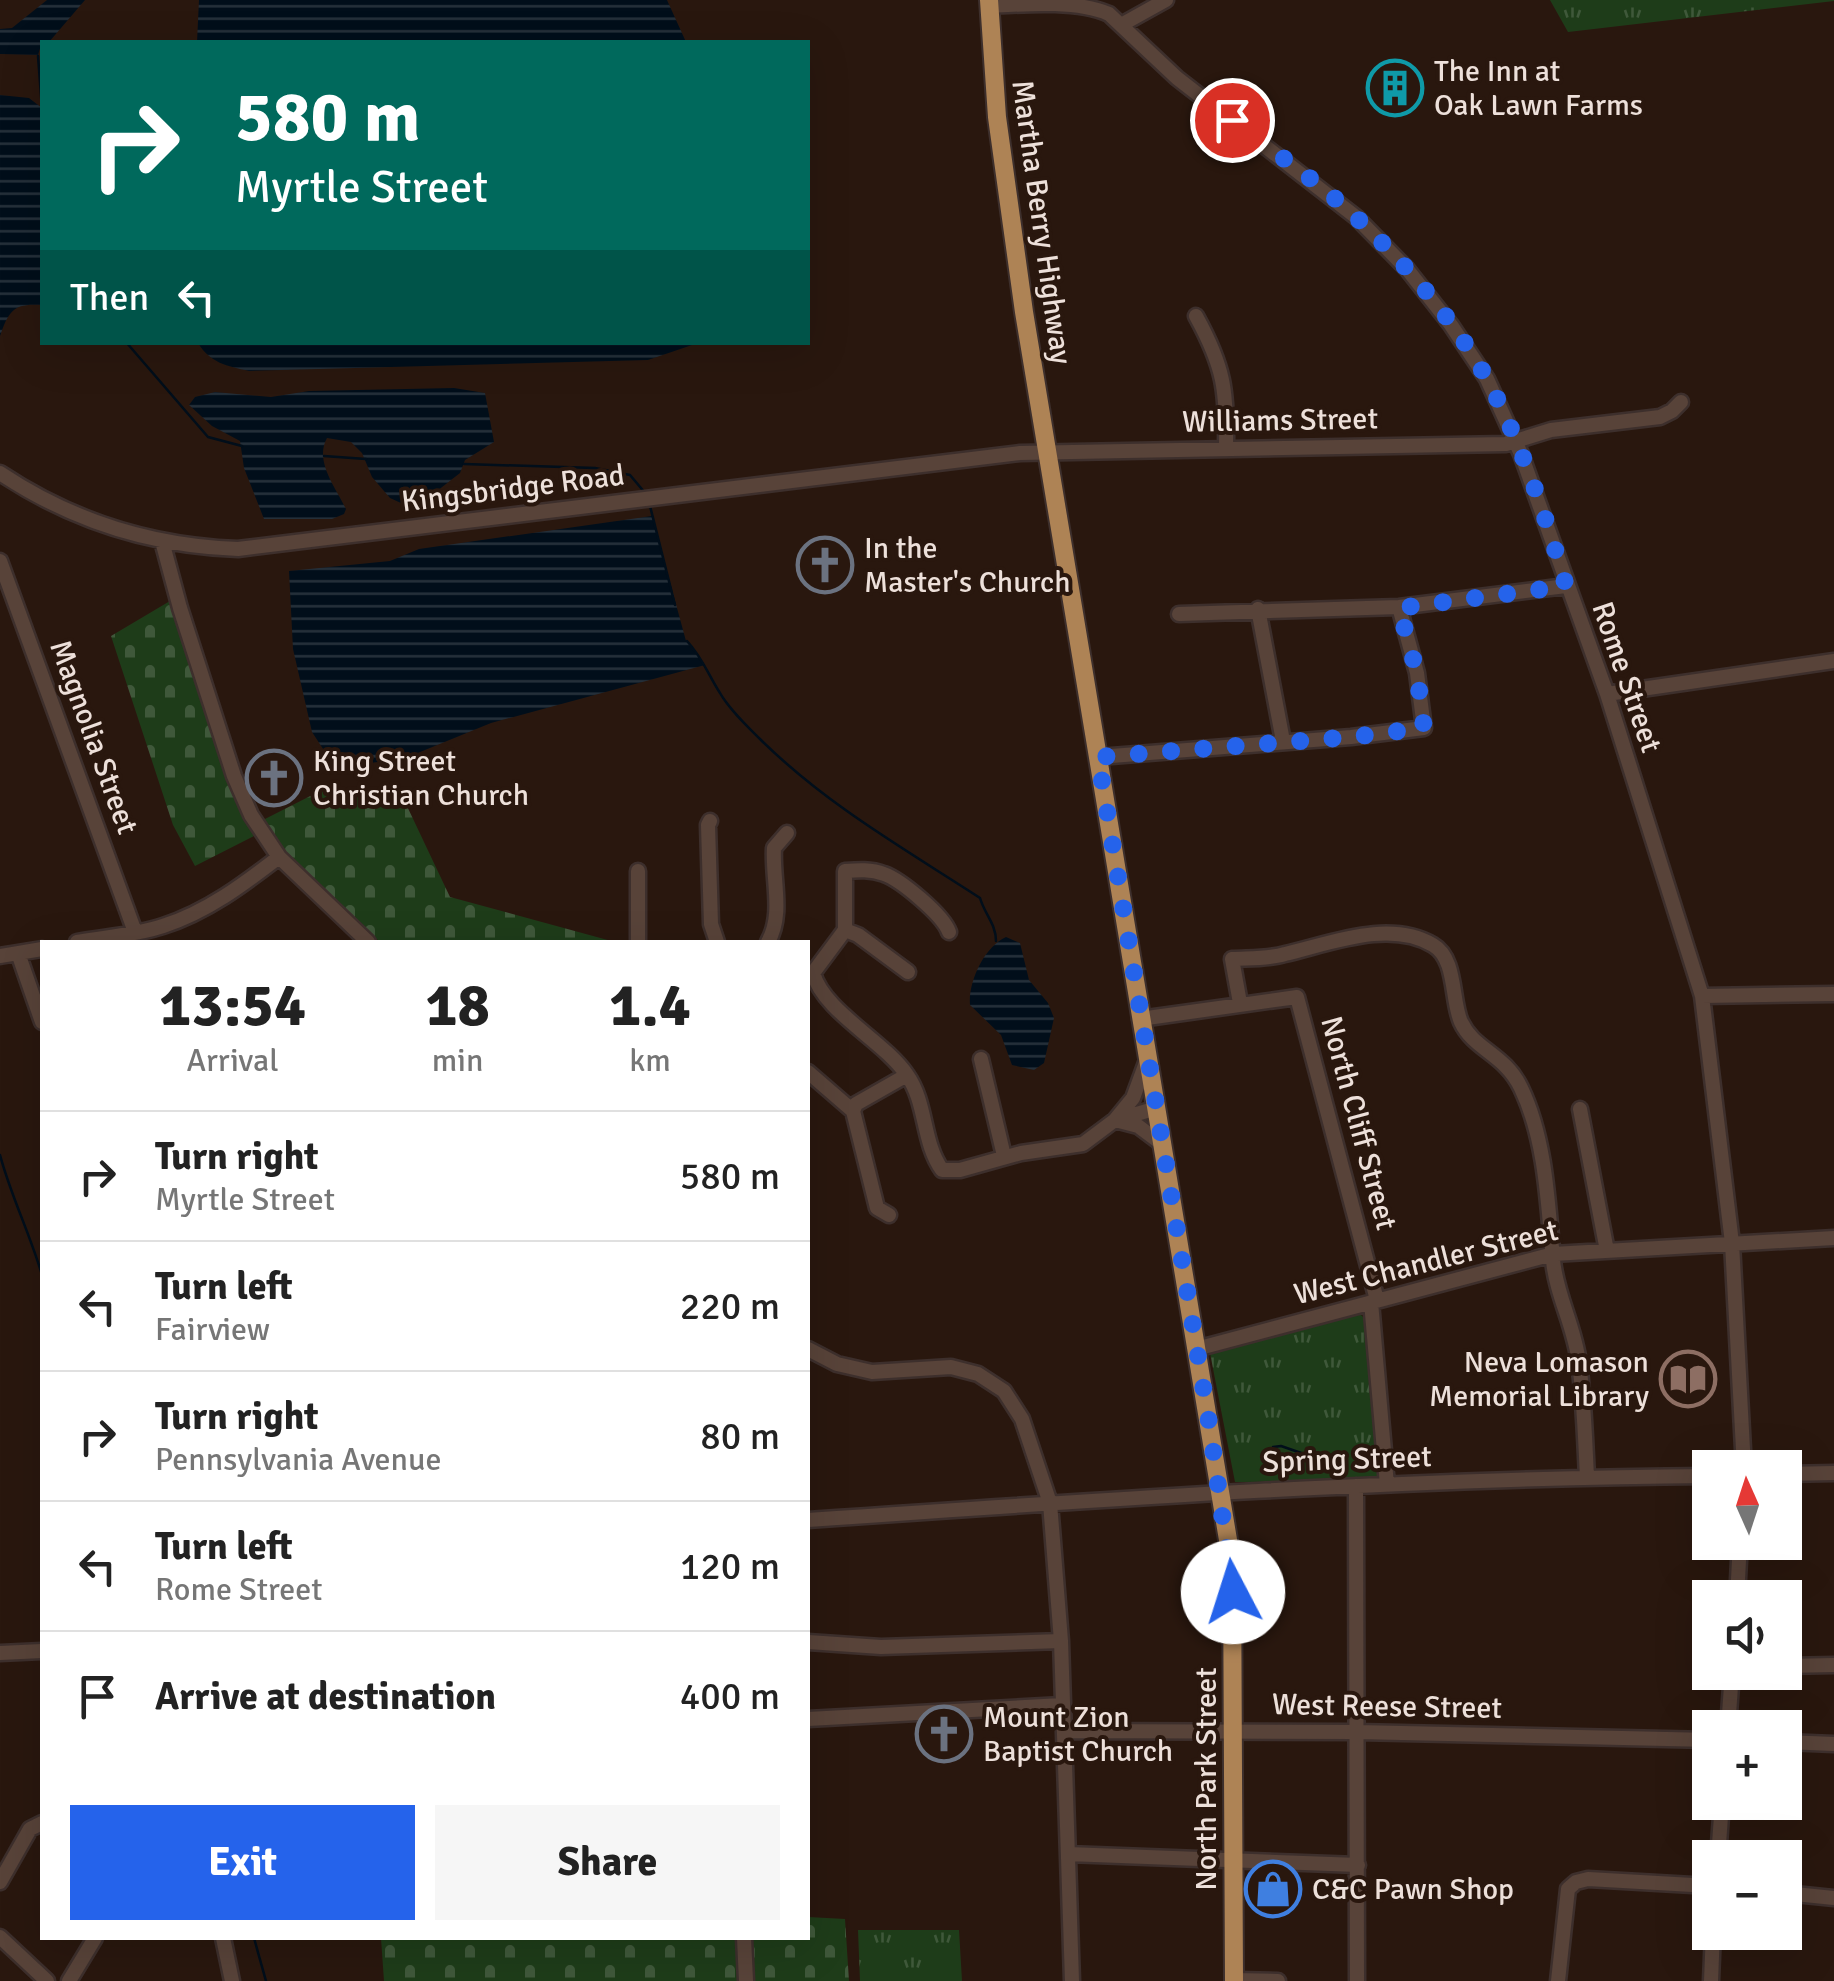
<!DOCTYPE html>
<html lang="en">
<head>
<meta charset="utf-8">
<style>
	:root { --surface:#fff; --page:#f6f6f6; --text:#222; --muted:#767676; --line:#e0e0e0; --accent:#2563eb }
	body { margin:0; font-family:Signika,sans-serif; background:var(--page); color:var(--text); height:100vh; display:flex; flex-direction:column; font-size:38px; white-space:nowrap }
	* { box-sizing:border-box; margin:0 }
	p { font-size:32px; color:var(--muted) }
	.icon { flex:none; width:55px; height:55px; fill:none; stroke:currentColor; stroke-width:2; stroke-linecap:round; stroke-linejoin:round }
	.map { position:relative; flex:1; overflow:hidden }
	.panel { position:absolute; left:40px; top:940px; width:770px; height:1000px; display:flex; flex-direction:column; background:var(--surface); border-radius:0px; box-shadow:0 10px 40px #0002 }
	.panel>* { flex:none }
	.guide { position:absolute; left:40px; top:40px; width:770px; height:305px; border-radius:0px; box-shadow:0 10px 40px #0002; background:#00695c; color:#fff; overflow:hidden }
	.needle { width:65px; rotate:357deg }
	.controls { position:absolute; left:1692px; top:1450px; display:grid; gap:20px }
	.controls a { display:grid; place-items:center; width:110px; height:110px; border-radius:0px; background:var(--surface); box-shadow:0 10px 40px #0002; font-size:50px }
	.pin { position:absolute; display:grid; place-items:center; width:85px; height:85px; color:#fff; margin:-42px; border:5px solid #fff; border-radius:50%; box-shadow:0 2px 10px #0007 }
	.me { position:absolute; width:110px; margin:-55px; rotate:355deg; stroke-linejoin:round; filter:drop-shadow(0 0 8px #0008) }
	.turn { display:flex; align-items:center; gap:35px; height:210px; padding:0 30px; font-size:45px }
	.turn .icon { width:130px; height:130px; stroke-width:2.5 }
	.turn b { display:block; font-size:70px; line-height:85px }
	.then { display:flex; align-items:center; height:95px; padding:0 30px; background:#0003; gap:20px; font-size:38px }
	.eta { display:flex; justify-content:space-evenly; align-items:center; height:170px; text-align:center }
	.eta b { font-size:60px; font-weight:700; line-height:70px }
	.cta { display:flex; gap:20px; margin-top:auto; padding:20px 30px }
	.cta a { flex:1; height:115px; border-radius:0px; background:var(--accent); color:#fff; font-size:40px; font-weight:700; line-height:115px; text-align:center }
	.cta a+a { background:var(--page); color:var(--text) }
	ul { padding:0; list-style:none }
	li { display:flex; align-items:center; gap:30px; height:130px; padding:0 30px; border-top:2px solid var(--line) }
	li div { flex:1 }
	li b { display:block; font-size:38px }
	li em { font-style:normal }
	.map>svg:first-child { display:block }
</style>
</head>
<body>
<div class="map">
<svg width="1834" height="1981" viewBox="0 0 1834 1981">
	<defs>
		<pattern id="grass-tufts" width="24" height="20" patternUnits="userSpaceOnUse" patternTransform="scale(2.5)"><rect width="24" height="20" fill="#1e3c19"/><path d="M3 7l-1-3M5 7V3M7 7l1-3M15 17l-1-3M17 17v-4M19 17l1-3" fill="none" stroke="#3f583a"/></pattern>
		<pattern id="cemetery-stones" width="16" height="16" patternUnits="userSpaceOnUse" patternTransform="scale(2.5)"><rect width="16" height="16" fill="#1e3c19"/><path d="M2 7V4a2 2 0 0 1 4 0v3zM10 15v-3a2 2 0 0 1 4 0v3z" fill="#3f583a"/></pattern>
		<pattern id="water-rules" width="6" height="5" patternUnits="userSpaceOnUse" patternTransform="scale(2.5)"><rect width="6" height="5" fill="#010e1a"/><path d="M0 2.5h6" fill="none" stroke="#26313b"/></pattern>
	</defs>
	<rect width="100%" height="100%" fill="#29170e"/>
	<path fill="url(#grass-tufts)" d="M1550,0H1834V1L1568,32Z
		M1357,1311L1366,1320L1379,1477L1376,1481L1235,1482L1210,1353Z
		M858,1930H959L962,1981H860Z"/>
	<path fill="url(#cemetery-stones)" d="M170,601L232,790L256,835L195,866L173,825L111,636Z
		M332,785L351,790L397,785L450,897L615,942H380L279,847L263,820Z
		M808,1917L845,1919L849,1981H384L381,1938H808Z"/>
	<path fill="url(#water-rules)" d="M47,0H85L49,42H42L38,55L0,54V29L12,28Z
		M199,0H667L686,42H197Z
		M0,95L29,98L42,108V305C14,303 9,310 0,336Z
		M198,343V342L698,343L648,360L249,371C227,366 210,363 198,343Z
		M454,388L485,393L494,442L465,460L460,473L414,509L390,498L372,477L362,453L351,442L327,438C314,461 336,488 346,509L344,514L332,519H264L244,468L240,441L212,426L189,405L195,397L215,392L271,397L309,391Z
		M652,516L686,641L705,665L491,723L403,759L353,765L329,758L312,732L293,649L289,571L390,561L419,549Z
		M1006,937L1020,943L1029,980L1048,1003L1054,1018L1044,1063L1034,1070L1012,1065L1001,1035L970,1005C968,982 984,947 1006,937Z"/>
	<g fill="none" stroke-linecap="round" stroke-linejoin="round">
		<path stroke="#010e1a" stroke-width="2.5" d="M38,56L42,109
			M126,342L208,437L242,446
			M324,456L366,459
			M464,464L595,468L630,475L646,494
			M650,506L675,605
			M687,641C702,657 708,674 720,693C729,709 747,726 761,740C827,805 903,848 980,898C985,915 996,924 996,941
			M0,1155C11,1196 30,1234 42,1275
			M1273,1447L1281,1446L1307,1455
			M254,1938L266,1981"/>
		<g stroke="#3d2f2c" stroke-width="19">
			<path id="minor" d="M989,6C1026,4 1077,0 1109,14L1177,78L1356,217L1407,269L1451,325L1487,379L1521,454L1607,694L1702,996L1732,1243L1744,1468
				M1121,25L1166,0
				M1196,316C1224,367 1227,390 1226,448
				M0,473C72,521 152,546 238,549L1020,453L1506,444L1551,430L1660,417L1672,411L1681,402
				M162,541L180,608L234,776L251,815L279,857L368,942
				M0,561L135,932
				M1258,609L1283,741
				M1179,614L1399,607L1566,586
				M1607,694L1834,661
				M1099,757L1351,737L1424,728L1417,673L1399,607
				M710,821L708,825L711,924L717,942
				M845,930L858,935L908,972
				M949,932C943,915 901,880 884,874C871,869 858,870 845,871V930L813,973C824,1012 883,1040 907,1075C927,1103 922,1142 942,1170H960L1021,1153L1083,1144L1115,1120L1133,1098L1147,1060
				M77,942C105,937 136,935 163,926C207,912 244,884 279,857
				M638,942V871
				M768,942C784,914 772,879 774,848L787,833
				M18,953L42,1022
				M0,956L42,949
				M1702,996L1834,994
				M1240,1003L1232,959C1250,958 1269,959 1285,954C1329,944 1389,919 1433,945C1457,959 1451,1000 1461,1022C1474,1050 1505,1054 1521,1088C1546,1140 1548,1205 1553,1260C1556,1295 1575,1327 1579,1363C1584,1400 1585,1439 1587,1477
				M1140,1019L1297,997L1377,1300
				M981,1059L1004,1156
				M808,1072L853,1111
				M1580,1109L1607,1251
				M1115,1120L1138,1126L1162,1144
				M1116,1120L1157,1108
				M889,1215L877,1208L853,1111L856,1104L907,1075
				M1371,1302L1387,1485
				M808,1349L837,1364L872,1372L951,1367L978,1374L1004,1391L1022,1419L1050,1503L1061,1641L1072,1981
				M1196,1349L1553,1254L1834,1238
				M1785,1474L1834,1473
				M1356,1486L1357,1981
				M808,1520C1108,1499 1409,1478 1710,1476
				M1737,1598L1740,1542
				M808,1642L881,1647L1061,1641
				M0,1653L42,1651
				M1785,1666L1834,1665
				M808,1719L1062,1705
				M1728,1728L1732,1672
				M1064,1731L1357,1732L1710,1740
				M1785,1742L1834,1744
				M1068,1854L1358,1865
				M1718,1858L1722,1802
				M0,1882L30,1829L42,1823
				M1785,1893L1834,1898
				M0,1937L47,1981
				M223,1938L232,1981
				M744,1938L746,1981
				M1234,1980L1278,1981
				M69,1981L95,1938
				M1558,1981L1568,1889L1576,1882L1588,1879L1710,1886
				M1711,1981L1713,1932"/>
		</g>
		<g stroke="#3d2f2c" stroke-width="22">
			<path id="major" d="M989,0L997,117L1024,312L1232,1564L1234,1981"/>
		</g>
		<use href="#minor" stroke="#584339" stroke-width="14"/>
		<use href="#major" stroke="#ae8355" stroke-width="18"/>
	</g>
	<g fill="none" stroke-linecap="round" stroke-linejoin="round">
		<path stroke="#2563eb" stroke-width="18" stroke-dasharray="0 32.4" d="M1232,120C1274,152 1319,182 1358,219C1407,265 1454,320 1487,379C1521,442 1546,517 1566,586L1399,608L1417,673L1424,728L1351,737L1098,757L1210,1428L1233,1592"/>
	</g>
	<defs>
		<g id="building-ring" transform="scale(2.875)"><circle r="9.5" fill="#29170e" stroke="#0f9aa8" stroke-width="1.5"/><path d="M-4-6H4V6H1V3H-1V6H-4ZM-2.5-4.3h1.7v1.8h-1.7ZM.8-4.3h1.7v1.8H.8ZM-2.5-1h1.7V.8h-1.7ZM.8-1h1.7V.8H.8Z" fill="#0f9aa8"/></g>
		<g id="church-ring" transform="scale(2.875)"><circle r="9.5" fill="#29170e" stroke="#6b7280" stroke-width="1.5"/><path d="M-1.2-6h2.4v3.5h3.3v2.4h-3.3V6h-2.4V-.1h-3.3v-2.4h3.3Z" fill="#6b7280"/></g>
		<g id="library-ring" transform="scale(2.875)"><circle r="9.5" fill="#29170e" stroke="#8d6e63" stroke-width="1.5"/><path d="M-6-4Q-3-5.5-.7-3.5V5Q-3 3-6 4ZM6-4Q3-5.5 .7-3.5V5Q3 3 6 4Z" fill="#8d6e63"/></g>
		<g id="shop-ring" transform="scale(2.875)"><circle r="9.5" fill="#29170e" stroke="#3f7fe0" stroke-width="1.5"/><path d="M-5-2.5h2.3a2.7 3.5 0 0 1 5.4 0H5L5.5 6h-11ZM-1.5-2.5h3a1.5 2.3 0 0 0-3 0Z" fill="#3f7fe0"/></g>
	</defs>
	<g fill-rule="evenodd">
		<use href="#building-ring" x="1395" y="88"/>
		<use href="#church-ring" x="825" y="565"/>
		<use href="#church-ring" x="274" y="778"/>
		<use href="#library-ring" x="1688" y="1379"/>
		<use href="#church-ring" x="944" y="1734"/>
		<use href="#shop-ring" x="1273" y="1889"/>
	</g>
	<g text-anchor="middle" stroke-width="8" stroke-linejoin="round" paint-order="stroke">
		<g font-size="30" fill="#ede0da" stroke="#29170e" text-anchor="start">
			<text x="1434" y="81">The Inn at<tspan x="1434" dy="34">Oak Lawn Farms</tspan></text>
			<text x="864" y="558">In the<tspan x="864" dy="34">Master's Church</tspan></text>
			<text x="313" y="771">King Street<tspan x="313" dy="34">Christian Church</tspan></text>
			<text x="1649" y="1372" text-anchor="end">Neva Lomason<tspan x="1649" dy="34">Memorial Library</tspan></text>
			<text x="983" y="1727">Mount Zion<tspan x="983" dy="34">Baptist Church</tspan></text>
			<text x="1312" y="1899">C&amp;C Pawn Shop</text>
		</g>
		<g font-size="30" fill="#ede0da" stroke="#29170e">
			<text transform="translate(1042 222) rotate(82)" y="10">Martha Berry Highway</text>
			<text transform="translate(1280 420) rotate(-1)" y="10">Williams Street</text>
			<text transform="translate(513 488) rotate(-7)" y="10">Kingsbridge Road</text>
			<text transform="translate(1627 677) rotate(71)" y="10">Rome Street</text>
			<text transform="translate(94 737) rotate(70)" y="10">Magnolia Street</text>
			<text transform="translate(1359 1123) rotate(75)" y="10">North Cliff Street</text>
			<text transform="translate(1426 1262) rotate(-14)" y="10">West Chandler Street</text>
			<text transform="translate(1347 1459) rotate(-2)" y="10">Spring Street</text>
			<text transform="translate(1387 1706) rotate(1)" y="10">West Reese Street</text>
			<text transform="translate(1206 1779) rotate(-90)" y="10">North Park Street</text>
		</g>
	</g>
</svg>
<div class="controls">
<a><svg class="needle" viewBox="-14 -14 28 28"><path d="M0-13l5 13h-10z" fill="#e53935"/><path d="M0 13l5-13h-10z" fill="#767676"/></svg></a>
<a><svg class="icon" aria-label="sound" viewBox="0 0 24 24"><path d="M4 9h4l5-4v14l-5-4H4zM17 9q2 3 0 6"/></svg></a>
<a>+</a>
<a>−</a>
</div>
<div class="pin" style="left:1232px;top:120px;background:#d93025"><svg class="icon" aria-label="arrive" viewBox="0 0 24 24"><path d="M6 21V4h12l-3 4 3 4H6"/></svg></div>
<svg class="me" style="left:1233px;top:1592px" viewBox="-20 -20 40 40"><circle r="19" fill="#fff"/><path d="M0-13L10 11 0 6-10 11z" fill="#2563eb"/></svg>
<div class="guide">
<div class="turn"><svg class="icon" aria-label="right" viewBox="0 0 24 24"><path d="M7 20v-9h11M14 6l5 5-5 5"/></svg><div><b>580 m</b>Myrtle Street</div></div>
<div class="then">Then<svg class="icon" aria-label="left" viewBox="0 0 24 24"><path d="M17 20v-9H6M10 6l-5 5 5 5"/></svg></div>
</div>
<section class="panel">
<div class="eta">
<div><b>13:54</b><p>Arrival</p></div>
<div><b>18</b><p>min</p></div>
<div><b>1.4</b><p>km</p></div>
</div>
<ul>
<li><svg class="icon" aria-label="right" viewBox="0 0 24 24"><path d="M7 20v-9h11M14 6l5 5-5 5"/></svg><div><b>Turn right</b><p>Myrtle Street</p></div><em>580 m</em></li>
<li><svg class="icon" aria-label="left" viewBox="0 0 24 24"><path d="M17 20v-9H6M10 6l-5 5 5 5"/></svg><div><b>Turn left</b><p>Fairview</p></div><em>220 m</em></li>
<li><svg class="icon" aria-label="right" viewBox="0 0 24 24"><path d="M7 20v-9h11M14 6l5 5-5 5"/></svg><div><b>Turn right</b><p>Pennsylvania Avenue</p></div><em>80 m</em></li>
<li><svg class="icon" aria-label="left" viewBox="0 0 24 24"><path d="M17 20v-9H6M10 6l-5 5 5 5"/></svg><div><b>Turn left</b><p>Rome Street</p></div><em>120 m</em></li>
<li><svg class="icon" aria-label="arrive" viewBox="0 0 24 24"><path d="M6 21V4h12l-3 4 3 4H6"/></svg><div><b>Arrive at destination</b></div><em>400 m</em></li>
</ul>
<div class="cta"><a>Exit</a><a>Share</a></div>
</section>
</div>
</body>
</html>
